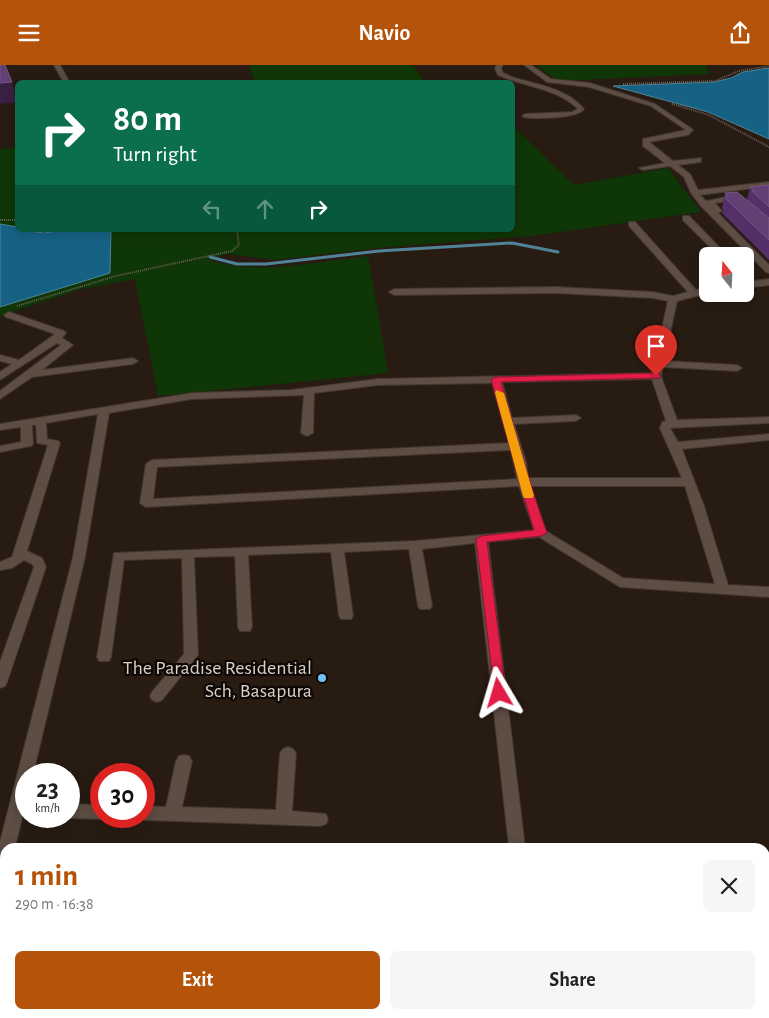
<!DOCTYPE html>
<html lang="en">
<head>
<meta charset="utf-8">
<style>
	:root { --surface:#fff; --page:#f6f6f6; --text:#222; --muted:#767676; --accent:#b45309 }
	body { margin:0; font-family:"Alegreya Sans",sans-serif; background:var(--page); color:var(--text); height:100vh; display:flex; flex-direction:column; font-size:19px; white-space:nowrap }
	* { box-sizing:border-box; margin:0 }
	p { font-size:16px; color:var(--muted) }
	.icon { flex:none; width:28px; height:28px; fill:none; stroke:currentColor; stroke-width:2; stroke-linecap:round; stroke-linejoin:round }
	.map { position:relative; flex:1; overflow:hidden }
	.details { position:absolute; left:0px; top:778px; width:770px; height:176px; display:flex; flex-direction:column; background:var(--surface); border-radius:15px 15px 0 0; box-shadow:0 2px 12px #0003 }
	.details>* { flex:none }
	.banner { position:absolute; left:15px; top:15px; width:500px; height:152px; border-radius:8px; box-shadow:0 2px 12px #0003; background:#0b6e4f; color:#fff; overflow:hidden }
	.needle { width:32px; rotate:342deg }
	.controls { position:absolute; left:699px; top:182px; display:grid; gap:10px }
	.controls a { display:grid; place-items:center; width:55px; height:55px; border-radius:8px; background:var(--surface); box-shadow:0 2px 12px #0003; font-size:25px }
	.speed { position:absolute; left:15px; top:698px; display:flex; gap:10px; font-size:25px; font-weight:700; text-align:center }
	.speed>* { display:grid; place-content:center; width:65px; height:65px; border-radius:50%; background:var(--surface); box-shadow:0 2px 12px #0003; line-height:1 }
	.speed small { font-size:12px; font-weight:400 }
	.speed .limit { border:8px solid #d22; background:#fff; color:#111 }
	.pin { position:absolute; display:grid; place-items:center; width:42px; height:42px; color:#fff; margin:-51px -21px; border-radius:50% 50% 50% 0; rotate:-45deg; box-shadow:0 0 5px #0007 }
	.pin .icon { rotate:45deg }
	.me { position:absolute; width:55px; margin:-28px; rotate:353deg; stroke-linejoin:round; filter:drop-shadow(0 0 4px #0008) }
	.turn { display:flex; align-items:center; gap:18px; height:105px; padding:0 15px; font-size:22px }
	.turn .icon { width:65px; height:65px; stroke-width:2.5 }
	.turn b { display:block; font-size:35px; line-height:42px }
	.lanes { display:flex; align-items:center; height:48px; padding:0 15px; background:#0003; justify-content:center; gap:25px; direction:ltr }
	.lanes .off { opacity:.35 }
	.round { display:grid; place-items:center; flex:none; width:52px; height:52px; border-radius:8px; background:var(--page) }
	.overview { display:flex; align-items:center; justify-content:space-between; height:85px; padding:0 15px }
	h1 { font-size:30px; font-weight:700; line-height:38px; color:var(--accent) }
	.primary-button { display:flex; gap:10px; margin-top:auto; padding:10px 15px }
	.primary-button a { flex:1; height:58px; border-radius:8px; background:var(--accent); color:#fff; font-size:20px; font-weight:700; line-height:58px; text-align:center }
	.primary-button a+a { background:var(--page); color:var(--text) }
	header { display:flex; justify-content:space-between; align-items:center; height:65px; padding:0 15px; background:var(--accent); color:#fff; font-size:22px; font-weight:700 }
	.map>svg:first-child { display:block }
</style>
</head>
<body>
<header><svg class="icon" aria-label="menu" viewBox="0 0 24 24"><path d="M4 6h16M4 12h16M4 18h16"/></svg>Navio<svg class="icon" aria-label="share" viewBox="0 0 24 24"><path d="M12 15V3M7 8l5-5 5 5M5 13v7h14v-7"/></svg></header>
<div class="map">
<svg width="769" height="953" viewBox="0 0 769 953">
	<rect width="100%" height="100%" fill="#281b12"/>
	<path fill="#0f3606" d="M249,0H412L426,17H255Z
		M536,0H706L709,9L558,16Z
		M513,61L574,120L668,103L701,147L532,171L386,182L275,195L228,189L208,194C253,212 320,196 368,191L388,308L158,331L135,214L82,224L0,251V242L110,208L111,165H512Z
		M17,83V162L0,159V84Z"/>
	<path fill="#166285" stroke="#508399" d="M769,3V74L708,47L613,21L714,17L731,13L743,7Z
		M0,159L17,162L18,165L45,168L63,165H111L110,208L0,242Z"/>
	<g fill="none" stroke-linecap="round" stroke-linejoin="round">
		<path stroke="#508399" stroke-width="3" d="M210,192L237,199H266L379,186L512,178L558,187"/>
		<g stroke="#413631" stroke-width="2">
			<path id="minor" d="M54,0H60L70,18H64Z
				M497,0H503L501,3L503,8L512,12C537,20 567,23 584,44C578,54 534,54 523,52L522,51L525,49L572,47L578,44C557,23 524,22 498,10L495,3Z
				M524,0H531L551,14L590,18L655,39L692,64L693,65L688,70L649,77L673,96L701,93V97L678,100L690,109L698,125L769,117V121L700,130L706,136L731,131L741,136V140H738L730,136L715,138L722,146L718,148L769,200V208L766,207L700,140L691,128L684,112L670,101L643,105L639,103L665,98L643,81V74L686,65L651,41L589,22L547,17Z
				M683,151H689L728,191H719L683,155Z
				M629,157H635L696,225L708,222V228L677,236L664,296L737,300L742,303L737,306L663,302L661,311L677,355L769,352V358L670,363L678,377L769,369V375L682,384L704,441L728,520L769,522V532L620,522L539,472L488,477L525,782H509L475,478L422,484L432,541L430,544H420L418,541L409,484L344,487L353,551L351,554H341L339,551L331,487L248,490L252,562L250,566H240L238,562L235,491L194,492L198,590L162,635L157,637L152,635L150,631L152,627L184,589L182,493L124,495L111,592L109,596H99L97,592L114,488L415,476L534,465L519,421L146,442L140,438L146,399L152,395L509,378L492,318L378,320L314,328L313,368L307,371L301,368L304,330L192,334L109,348L85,492L33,709H26V737L15,782H5V812L0,814V777L73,492L98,349L46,358L47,374L58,376L60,378L27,486L42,493L46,502L7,617L5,621L0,623V597L34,502L32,499L24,495L12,503L0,505V497L12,492L48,380L37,378L36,360H32L33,379L31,381L0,387V381L21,377V362L0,365V359L192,328L291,325L378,314L652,308L668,236L653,233L556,228L394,230L389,227L394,224L556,222L653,227L673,231L688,227L629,161ZM652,314L666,356L662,357L660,363L682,413H528L526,397L514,359L576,356L581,353L576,350L512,353L502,317ZM511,385L517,414L153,434L157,402ZM530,421H685L715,519L623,513L546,466Z
				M769,214V220L745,223V217Z
				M9,247L64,266L66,268L62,273L73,280L42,305L133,293L138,296L133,299L32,312L0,334V326L61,280L57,278L0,315V307L12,299L0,296V290L19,295L55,269L6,252L4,250Z
				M288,682L293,684L296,688L292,746L326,749L328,754L326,759L320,761L144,755L137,751H144V741L166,742L176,696L179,691L184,690L189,691L192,696L182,742L276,745L280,688L283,684Z
				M69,739L101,740V751H107L101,754L69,753L64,751H69Z"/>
		</g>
		<path stroke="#695d55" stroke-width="2" stroke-dasharray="1 1" stroke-linecap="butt" d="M623,19L715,16L739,6L769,1
			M672,39L709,50L769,82
			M0,155H18
			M17,241L116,211L232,186L239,180L237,165"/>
		<use href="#minor" fill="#5d4d43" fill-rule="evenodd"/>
	</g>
	<path fill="#542f6a" d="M769,120V195L722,148L723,145L722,143L725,128L747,135L750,122Z"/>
	<path fill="#3c2043" d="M12,17L16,37L0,39V18Z"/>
	<path fill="#624074" stroke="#755782" d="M0,0H5L12,17L0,18Z
		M769,120V142L752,126H755L750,122Z
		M737,127L769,153V175L725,133L727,132L725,128Z"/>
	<path fill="#e11d48" stroke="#92132f" d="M656,308L660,309V313L501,317C516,368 529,418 547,468L541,471L487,477L506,628L504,632H495L476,474L481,471L534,465C518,415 505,365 491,314L496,312Z"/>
	<path fill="#f59e0b" d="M496,325L504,328L534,431L532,433H524L523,431L495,328Z"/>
	<circle fill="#75c0f6" stroke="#0d0704" stroke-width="2" cx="322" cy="613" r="5"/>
	<g text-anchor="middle" stroke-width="4.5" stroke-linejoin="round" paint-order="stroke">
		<g font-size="20" fill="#d9cfc9" stroke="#0d0704" text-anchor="end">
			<text x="312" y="609">The Paradise Residential<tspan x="312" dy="23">Sch, Basapura</tspan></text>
		</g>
	</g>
</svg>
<div class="controls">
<a><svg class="needle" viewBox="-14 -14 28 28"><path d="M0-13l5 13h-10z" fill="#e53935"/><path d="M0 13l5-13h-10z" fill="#767676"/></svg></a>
</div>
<div class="speed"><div>23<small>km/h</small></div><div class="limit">30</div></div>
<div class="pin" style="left:656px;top:311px;background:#d93025"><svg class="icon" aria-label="arrive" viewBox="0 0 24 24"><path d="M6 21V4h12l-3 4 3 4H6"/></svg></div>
<svg class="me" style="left:499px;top:628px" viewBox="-20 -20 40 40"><path d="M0-17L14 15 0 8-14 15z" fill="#e11d48" stroke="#fff" stroke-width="4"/></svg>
<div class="banner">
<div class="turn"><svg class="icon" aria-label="right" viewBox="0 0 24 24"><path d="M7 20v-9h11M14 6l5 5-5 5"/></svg><div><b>80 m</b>Turn right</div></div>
<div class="lanes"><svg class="icon off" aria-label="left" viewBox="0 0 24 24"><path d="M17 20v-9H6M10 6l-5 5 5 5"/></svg><svg class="icon off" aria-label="ahead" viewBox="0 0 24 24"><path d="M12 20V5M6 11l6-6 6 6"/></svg><svg class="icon" aria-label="right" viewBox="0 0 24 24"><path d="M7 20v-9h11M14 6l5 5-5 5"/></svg></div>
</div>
<section class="details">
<div class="overview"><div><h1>1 min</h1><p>290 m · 16:38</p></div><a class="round"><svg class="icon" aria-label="close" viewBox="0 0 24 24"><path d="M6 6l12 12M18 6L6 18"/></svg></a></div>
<div class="primary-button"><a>Exit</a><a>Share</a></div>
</section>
</div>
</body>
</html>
